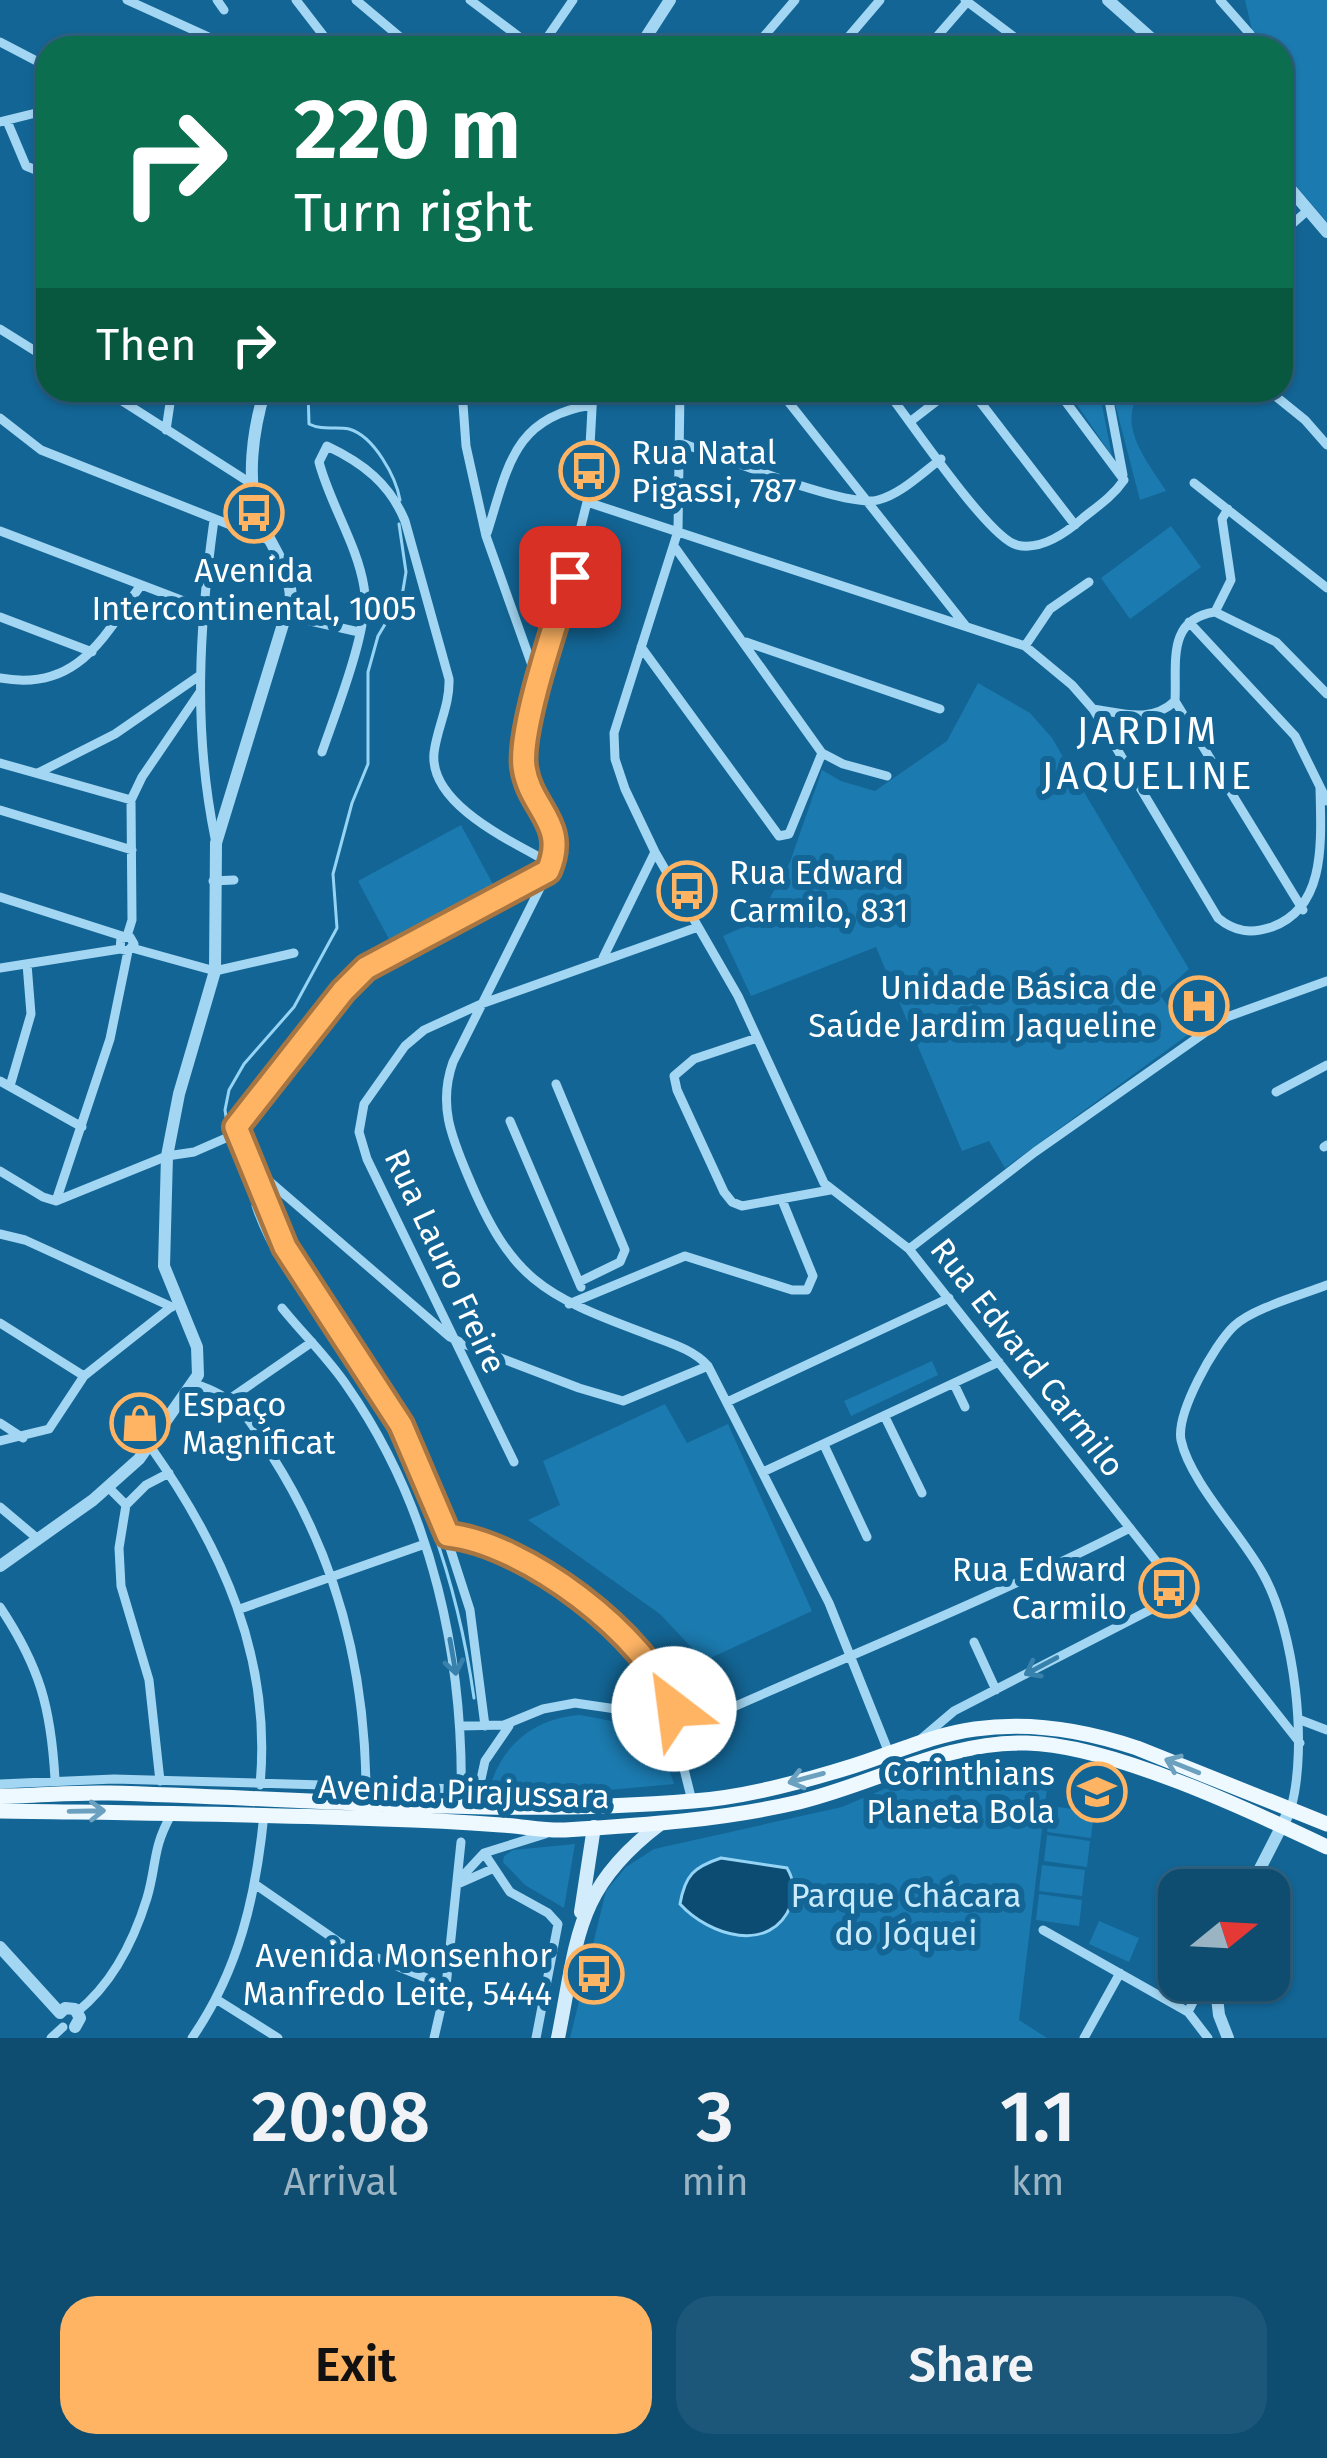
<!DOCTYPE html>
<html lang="en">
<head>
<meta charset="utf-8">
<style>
	:root { --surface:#0e4c70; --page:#1c5678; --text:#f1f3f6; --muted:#9bb4c3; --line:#2e6383; --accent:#ffb464 }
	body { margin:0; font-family:"Fira Sans",sans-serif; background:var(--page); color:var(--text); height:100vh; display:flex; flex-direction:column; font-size:45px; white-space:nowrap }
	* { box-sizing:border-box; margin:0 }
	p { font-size:39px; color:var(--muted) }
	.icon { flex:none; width:66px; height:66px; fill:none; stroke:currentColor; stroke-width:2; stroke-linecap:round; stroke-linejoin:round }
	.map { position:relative; height:2038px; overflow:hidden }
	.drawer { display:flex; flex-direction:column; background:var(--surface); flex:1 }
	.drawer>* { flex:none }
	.top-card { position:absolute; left:36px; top:36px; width:1257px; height:366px; border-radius:36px; box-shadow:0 3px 9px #0004,0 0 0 3px var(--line); background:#0b6e4f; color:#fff; overflow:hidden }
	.needle { width:78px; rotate:72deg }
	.tools { position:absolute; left:1158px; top:1869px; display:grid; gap:24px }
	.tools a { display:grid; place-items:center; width:132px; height:132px; border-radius:24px; background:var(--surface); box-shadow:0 3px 9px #0004,0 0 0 3px var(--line); font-size:60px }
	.pin { position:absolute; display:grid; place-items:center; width:102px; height:102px; color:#fff; margin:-51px; border-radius:24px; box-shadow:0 6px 18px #0006 }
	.me { position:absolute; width:132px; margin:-66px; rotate:330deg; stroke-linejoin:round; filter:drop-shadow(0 0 9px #0008) }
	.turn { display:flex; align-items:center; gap:42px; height:252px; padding:0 60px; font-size:54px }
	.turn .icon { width:156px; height:156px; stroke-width:2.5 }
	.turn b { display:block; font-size:84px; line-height:102px }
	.then { display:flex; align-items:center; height:114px; padding:0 60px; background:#0003; gap:24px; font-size:45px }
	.eta { display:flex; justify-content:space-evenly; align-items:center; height:204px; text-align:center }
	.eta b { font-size:72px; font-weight:600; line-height:84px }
	.cta { display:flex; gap:24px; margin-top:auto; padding:24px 60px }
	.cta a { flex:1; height:138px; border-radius:36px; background:var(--accent); color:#111; font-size:48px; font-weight:600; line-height:138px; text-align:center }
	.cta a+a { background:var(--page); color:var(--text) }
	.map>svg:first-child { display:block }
</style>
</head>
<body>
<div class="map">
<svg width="1327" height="2038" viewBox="0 0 1327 2038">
	<rect width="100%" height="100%" fill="#136595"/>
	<path fill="#1b7aaf" d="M1245,0H1327V222L1281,168V48H1248L1253,34Z
		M1067,390H1099L1112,456Z
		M1160,390L1149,400L1137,397C1119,430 1149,463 1166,491L1140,500L1112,392Z
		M1171,526L1201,567L1130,619L1101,578Z
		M978,683L1030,713L1052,738L1189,969L1160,995L1189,1034L1005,1168L989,1141L962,1151L876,947L751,996L723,936L757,921L790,862L822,770L841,781L875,791L947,741Z
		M461,825L495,888L391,943L358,881Z
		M932,1361L938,1375L851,1416L844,1401Z
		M665,1404L687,1443L728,1424L812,1611L704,1661L660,1614L528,1520L560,1505L543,1461Z
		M580,1715L638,1726L639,1732C660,1743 667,1762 674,1784L533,1797L532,1793L489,1791C500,1746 534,1718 580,1715Z
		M1050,1763L1019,2020L1047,2038H570L606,1891L626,1867L654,1849L842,1807L896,1784L946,1770Z
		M1051,1806L1094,1812L1091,1838L1047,1832Z
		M1047,1835L1090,1841L1087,1867L1044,1861Z
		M575,1844L564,1908L525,1885L503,1862L504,1856L513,1850Z
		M1042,1865L1085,1870L1082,1896L1039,1891Z
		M1039,1894L1082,1900L1079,1926L1036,1920Z
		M1099,1921L1139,1938L1129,1962L1089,1944Z"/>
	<path fill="#0c4b72" stroke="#95d4f5" stroke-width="3" d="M721,1858L787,1868C794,1880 796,1891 791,1905C771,1955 709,1936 680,1904C685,1875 694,1867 721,1858Z"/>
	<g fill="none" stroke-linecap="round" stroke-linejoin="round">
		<path stroke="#95d4f5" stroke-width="3" d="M308,390L309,424C323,431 335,426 349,429C374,436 396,477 400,500
			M227,1123L225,1110L229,1090L244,1064L294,1007L337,928L333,874L352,803L368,764V672L378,636L402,596L406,572L399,524
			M253,1206C273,1267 320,1317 354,1371C420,1473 457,1579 474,1698"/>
		<path stroke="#a3d6f2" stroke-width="9" d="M127,0L233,48
			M217,0L224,10
			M296,0L333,48
			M356,0L413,48
			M470,0L534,48
			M965,0L1029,48
			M1220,0L1250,34
			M0,42L48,67
			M540,48L573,0
			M754,48L795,0
			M839,48L880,0
			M927,48L967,2
			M7,121L26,166L48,175
			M0,122L48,110
			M1281,234L1308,210
			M0,329L48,359
			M41,355L48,297
			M105,390L252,484
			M462,390L466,446L486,536L539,685
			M593,390L587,502L523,760C528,800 562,822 552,864L453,1062C438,1104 451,1136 468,1176C511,1279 542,1295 644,1333C666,1342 692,1348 708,1366L829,1603L889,1753
			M680,390L678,531L614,733L615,759L625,789L655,852L738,996L824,1183L909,1249L1300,1743
			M779,390L965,625
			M886,390C909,419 989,539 1017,545C1041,551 1066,533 1083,518C1098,506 1113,496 1124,480
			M971,390L1075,525
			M1057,390L1124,480
			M1107,390L1123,475
			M1268,390L1305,420L1327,445
			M0,418L41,450L271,541
			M911,421L951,390
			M166,430L172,390
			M681,443C718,455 847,509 878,500C901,494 922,473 941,459
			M1194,483L1327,588
			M587,502L1025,646L1072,685L1093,709L1218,918C1235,932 1251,934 1272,927C1327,907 1321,840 1320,787
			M214,520C199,627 193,731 215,838
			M229,524L254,500
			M0,531L202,608
			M487,533C508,467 513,417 592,405
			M674,546L822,753L843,764L887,776
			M1215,612L1276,642L1327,694
			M288,616L359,632
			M0,617L92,652
			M1189,622L1295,736L1327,801
			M746,642L940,709
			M1025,646L1050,609L1089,582
			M641,647L779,836L789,834L822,753
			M0,678C77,692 102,639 141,585
			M1175,701L1303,910
			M1093,709C1122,713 1151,724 1175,701C1177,664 1166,619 1215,612L1231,580L1222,519L1228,509
			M322,752C335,714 371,625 364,587C357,544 330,504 319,462L327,446C363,463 390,484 405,521L449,679C450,706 437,727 434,753C429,805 513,842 552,864
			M0,763L131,800L142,777L200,692
			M38,773L115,734L199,676
			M0,810L132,850
			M213,881L234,880
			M0,897L122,936
			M127,936L132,920L131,800
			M132,948L215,971L294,953
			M603,958L655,852
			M0,968L120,949L128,951L134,944L130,937L121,938L120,949
			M757,1038L694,1059L674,1076L677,1090L724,1192L732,1202L742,1206L830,1190
			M0,1081L82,1127
			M556,1084L625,1250L620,1262L579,1282
			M10,1086L31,1014L27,964
			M1276,1092L1327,1065
			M510,1121L581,1287
			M236,1127L285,1247L379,1386L430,1486L470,1610L485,1726
			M1324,1147L1327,1145
			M255,1169L450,1337L464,1344L579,1388L623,1401L708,1366
			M0,1171L43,1197L56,1201
			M56,1201L167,1156L194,1152L226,1138L343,991L366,968L548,871
			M56,1201L110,1039L128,951
			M0,1234L25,1240L172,1307
			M909,1249L1035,1152L1227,1017L1327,981
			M569,1304L685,1256L792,1290H807L813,1276L782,1200
			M282,1308C303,1334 328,1358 347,1386C433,1509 465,1660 461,1808
			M0,1323L84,1376
			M195,1384C241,1399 247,1417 272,1456C336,1556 365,1669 366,1788
			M954,1384L965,1407
			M231,1398L312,1342
			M727,1402L949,1298
			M885,1417L922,1493
			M0,1423L23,1438
			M0,1441L49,1429L84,1376L171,1307
			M824,1445L867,1537
			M150,1446C222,1548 272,1657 260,1785
			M514,1462L367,1159L359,1132L364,1104L405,1046L424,1030L481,1004L698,927
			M763,1472L999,1362
			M108,1487L126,1505L119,1548L121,1586L149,1680L160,1781
			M126,1505L146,1485L169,1473
			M0,1507L38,1539
			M448,1535C457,1536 467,1536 476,1538C500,1544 522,1561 542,1575C586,1603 648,1635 659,1691L650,1708L623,1710
			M0,1607C40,1667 51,1708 55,1779
			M240,1609L425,1544
			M974,1642L996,1690
			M659,1678L674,1709L675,1733L692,1801
			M1298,1719L1327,1730
			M460,1726L504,1725L543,1709L575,1703L623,1710L675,1733
			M675,1733C827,1664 981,1604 1130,1528
			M921,1739L954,1711L1183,1593
			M0,1784L114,1779L461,1789
			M461,1797H477L485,1761L509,1726
			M1291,1808C1308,1747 1295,1631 1263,1574C1242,1535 1190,1482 1181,1440C1176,1413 1214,1345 1234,1326C1253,1308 1302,1295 1327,1285
			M484,1853L510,1892L548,1913L558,1924L536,2038
			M458,1881L484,1853L545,1834
			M458,1884L492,1869
			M256,1885L340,1943L446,1986
			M1043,1930L1188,2012L1208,2038
			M216,1999L278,2038
			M77,2012C112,1984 134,1940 147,1898C157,1864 152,1849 171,1815
			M1188,2012L1204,1980
			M51,2038L63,2027
			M192,2038C239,1970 256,1896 264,1814
			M434,2038L446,1986L461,1842
			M1084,2038L1120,1973"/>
		<path stroke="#a3d6f2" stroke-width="12" d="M1108,0L1162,48
			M639,48L670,0
			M1281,178L1327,232
			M0,1566L93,1500L139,1459L198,1375L197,1347L164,1266L167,1156L179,1094L215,971L216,843L291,598C290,568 271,546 260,520C245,482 253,429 265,390
			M1249,1890L1291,1808
			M0,1947L60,2013
			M1215,1980L1219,2015L1228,2038
			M60,2013L65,2008L75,2009L80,2018L75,2027"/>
		<path stroke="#d2ecfc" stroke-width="14" d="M581,1912L594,1827
			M558,2038C578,1939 574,1889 660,1824"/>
		<path stroke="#eef8ff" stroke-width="15" d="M0,1796C36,1796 73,1792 109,1793C304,1798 499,1817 693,1801C747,1797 802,1782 853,1766C894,1753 932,1735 975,1729C1031,1721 1084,1730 1137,1748L1327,1824
			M0,1811C128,1813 255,1814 383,1819C422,1820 462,1822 501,1825C522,1826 544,1831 565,1830C644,1825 722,1820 799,1802C877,1783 946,1741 1027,1743C1111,1745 1249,1810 1327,1847"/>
	</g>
	<defs><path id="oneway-shaft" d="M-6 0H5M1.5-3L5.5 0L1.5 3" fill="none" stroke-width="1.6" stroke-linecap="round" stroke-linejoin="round" transform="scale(3)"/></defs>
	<g stroke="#3781ac">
		<use href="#oneway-shaft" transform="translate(453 1657) rotate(80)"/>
		<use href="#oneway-shaft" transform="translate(1041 1666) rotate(152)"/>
	</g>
	<g stroke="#6ba0bf">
		<use href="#oneway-shaft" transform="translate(1182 1766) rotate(-158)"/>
		<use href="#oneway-shaft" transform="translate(806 1778) rotate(165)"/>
		<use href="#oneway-shaft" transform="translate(87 1811) rotate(-1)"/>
	</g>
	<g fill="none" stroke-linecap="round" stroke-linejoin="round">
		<g stroke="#a67541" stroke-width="30">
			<path id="route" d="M570,577C557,619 519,728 524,767C530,810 569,823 548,871L366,968L343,991L236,1127L285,1247L401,1425L448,1535C524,1543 648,1635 674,1709"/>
		</g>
		<use href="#route" stroke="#ffb464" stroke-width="21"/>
	</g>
	<defs>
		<g id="bus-ring" transform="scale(3)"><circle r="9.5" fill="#136595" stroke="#ffb464" stroke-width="1.5"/><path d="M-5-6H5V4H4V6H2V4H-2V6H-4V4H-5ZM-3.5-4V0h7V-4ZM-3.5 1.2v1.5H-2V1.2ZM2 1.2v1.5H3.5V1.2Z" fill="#ffb464"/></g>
		<g id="hospital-ring" transform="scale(3)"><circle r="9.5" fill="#136595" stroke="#ffb464" stroke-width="1.5"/><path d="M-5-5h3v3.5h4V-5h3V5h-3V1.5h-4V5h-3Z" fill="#ffb464"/></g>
		<g id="shop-ring" transform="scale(3)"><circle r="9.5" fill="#136595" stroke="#ffb464" stroke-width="1.5"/><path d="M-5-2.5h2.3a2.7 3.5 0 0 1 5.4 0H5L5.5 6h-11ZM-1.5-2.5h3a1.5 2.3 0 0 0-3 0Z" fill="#ffb464"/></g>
		<g id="school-ring" transform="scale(3)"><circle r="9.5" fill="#136595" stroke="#ffb464" stroke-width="1.5"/><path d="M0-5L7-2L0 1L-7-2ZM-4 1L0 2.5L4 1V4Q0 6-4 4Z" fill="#ffb464"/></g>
	</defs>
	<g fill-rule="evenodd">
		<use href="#bus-ring" x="589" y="471"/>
		<use href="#bus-ring" x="254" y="513"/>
		<use href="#bus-ring" x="687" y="891"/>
		<use href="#hospital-ring" x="1199" y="1006"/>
		<use href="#shop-ring" x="140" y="1423"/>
		<use href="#bus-ring" x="1169" y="1588"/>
		<use href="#school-ring" x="1097" y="1792"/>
		<use href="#bus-ring" x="594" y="1974"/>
	</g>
	<g text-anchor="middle" stroke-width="12" stroke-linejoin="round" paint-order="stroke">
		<g font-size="33" fill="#fff" stroke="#136595" text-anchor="end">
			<text x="631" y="464" text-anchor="start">Rua Natal<tspan x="631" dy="38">Pigassi, 787</tspan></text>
			<text x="254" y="582" text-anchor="middle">Avenida<tspan x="254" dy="38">Intercontinental, 1005</tspan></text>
			<text x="729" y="884" text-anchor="start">Rua Edward<tspan x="729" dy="38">Carmilo, 831</tspan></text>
			<text x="1157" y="999">Unidade Básica de<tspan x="1157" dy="38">Saúde Jardim Jaqueline</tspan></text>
			<text x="182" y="1416" text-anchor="start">Espaço<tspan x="182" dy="38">Magníficat</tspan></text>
			<text x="1127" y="1581">Rua Edward<tspan x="1127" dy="38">Carmilo</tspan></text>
			<text x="1055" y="1785">Corinthians<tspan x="1055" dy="38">Planeta Bola</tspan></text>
			<text x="552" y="1967">Avenida Monsenhor<tspan x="552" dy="38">Manfredo Leite, 5444</tspan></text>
		</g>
		<g font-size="33" fill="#fff" stroke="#136595">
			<text transform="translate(446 1261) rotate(65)" y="12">Rua Lauro Freire</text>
			<text transform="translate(1028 1357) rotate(52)" y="12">Rua Edvard Carmilo</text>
			<text transform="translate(464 1791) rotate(2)" y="12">Avenida Pirajussara</text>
		</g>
		<g font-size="33" fill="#caebfd" stroke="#136595">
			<text x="906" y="1907">Parque Chácara<tspan x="906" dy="38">do Jóquei</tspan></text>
		</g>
		<g font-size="39" letter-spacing="3" fill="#fff" stroke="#136595">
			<text x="1148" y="744">JARDIM<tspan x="1148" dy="45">JAQUELINE</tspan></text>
		</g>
	</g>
</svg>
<div class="tools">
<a><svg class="needle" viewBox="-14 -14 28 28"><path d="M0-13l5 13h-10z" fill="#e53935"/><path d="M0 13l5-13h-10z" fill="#9bb4c3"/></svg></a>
</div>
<div class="pin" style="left:570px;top:577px;background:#d93025"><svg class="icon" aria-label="arrive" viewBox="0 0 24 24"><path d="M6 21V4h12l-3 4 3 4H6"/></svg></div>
<svg class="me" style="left:674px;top:1709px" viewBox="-20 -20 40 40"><circle r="19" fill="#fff"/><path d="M0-13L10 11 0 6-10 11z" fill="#ffb464"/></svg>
<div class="top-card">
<div class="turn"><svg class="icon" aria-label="right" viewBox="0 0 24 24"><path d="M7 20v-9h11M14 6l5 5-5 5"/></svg><div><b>220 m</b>Turn right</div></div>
<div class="then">Then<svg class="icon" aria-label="right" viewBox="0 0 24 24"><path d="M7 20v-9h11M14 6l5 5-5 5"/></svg></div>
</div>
</div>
<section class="drawer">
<div class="eta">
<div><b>20:08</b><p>Arrival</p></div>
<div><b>3</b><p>min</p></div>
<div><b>1.1</b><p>km</p></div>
</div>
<div class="cta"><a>Exit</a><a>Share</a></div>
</section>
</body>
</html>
